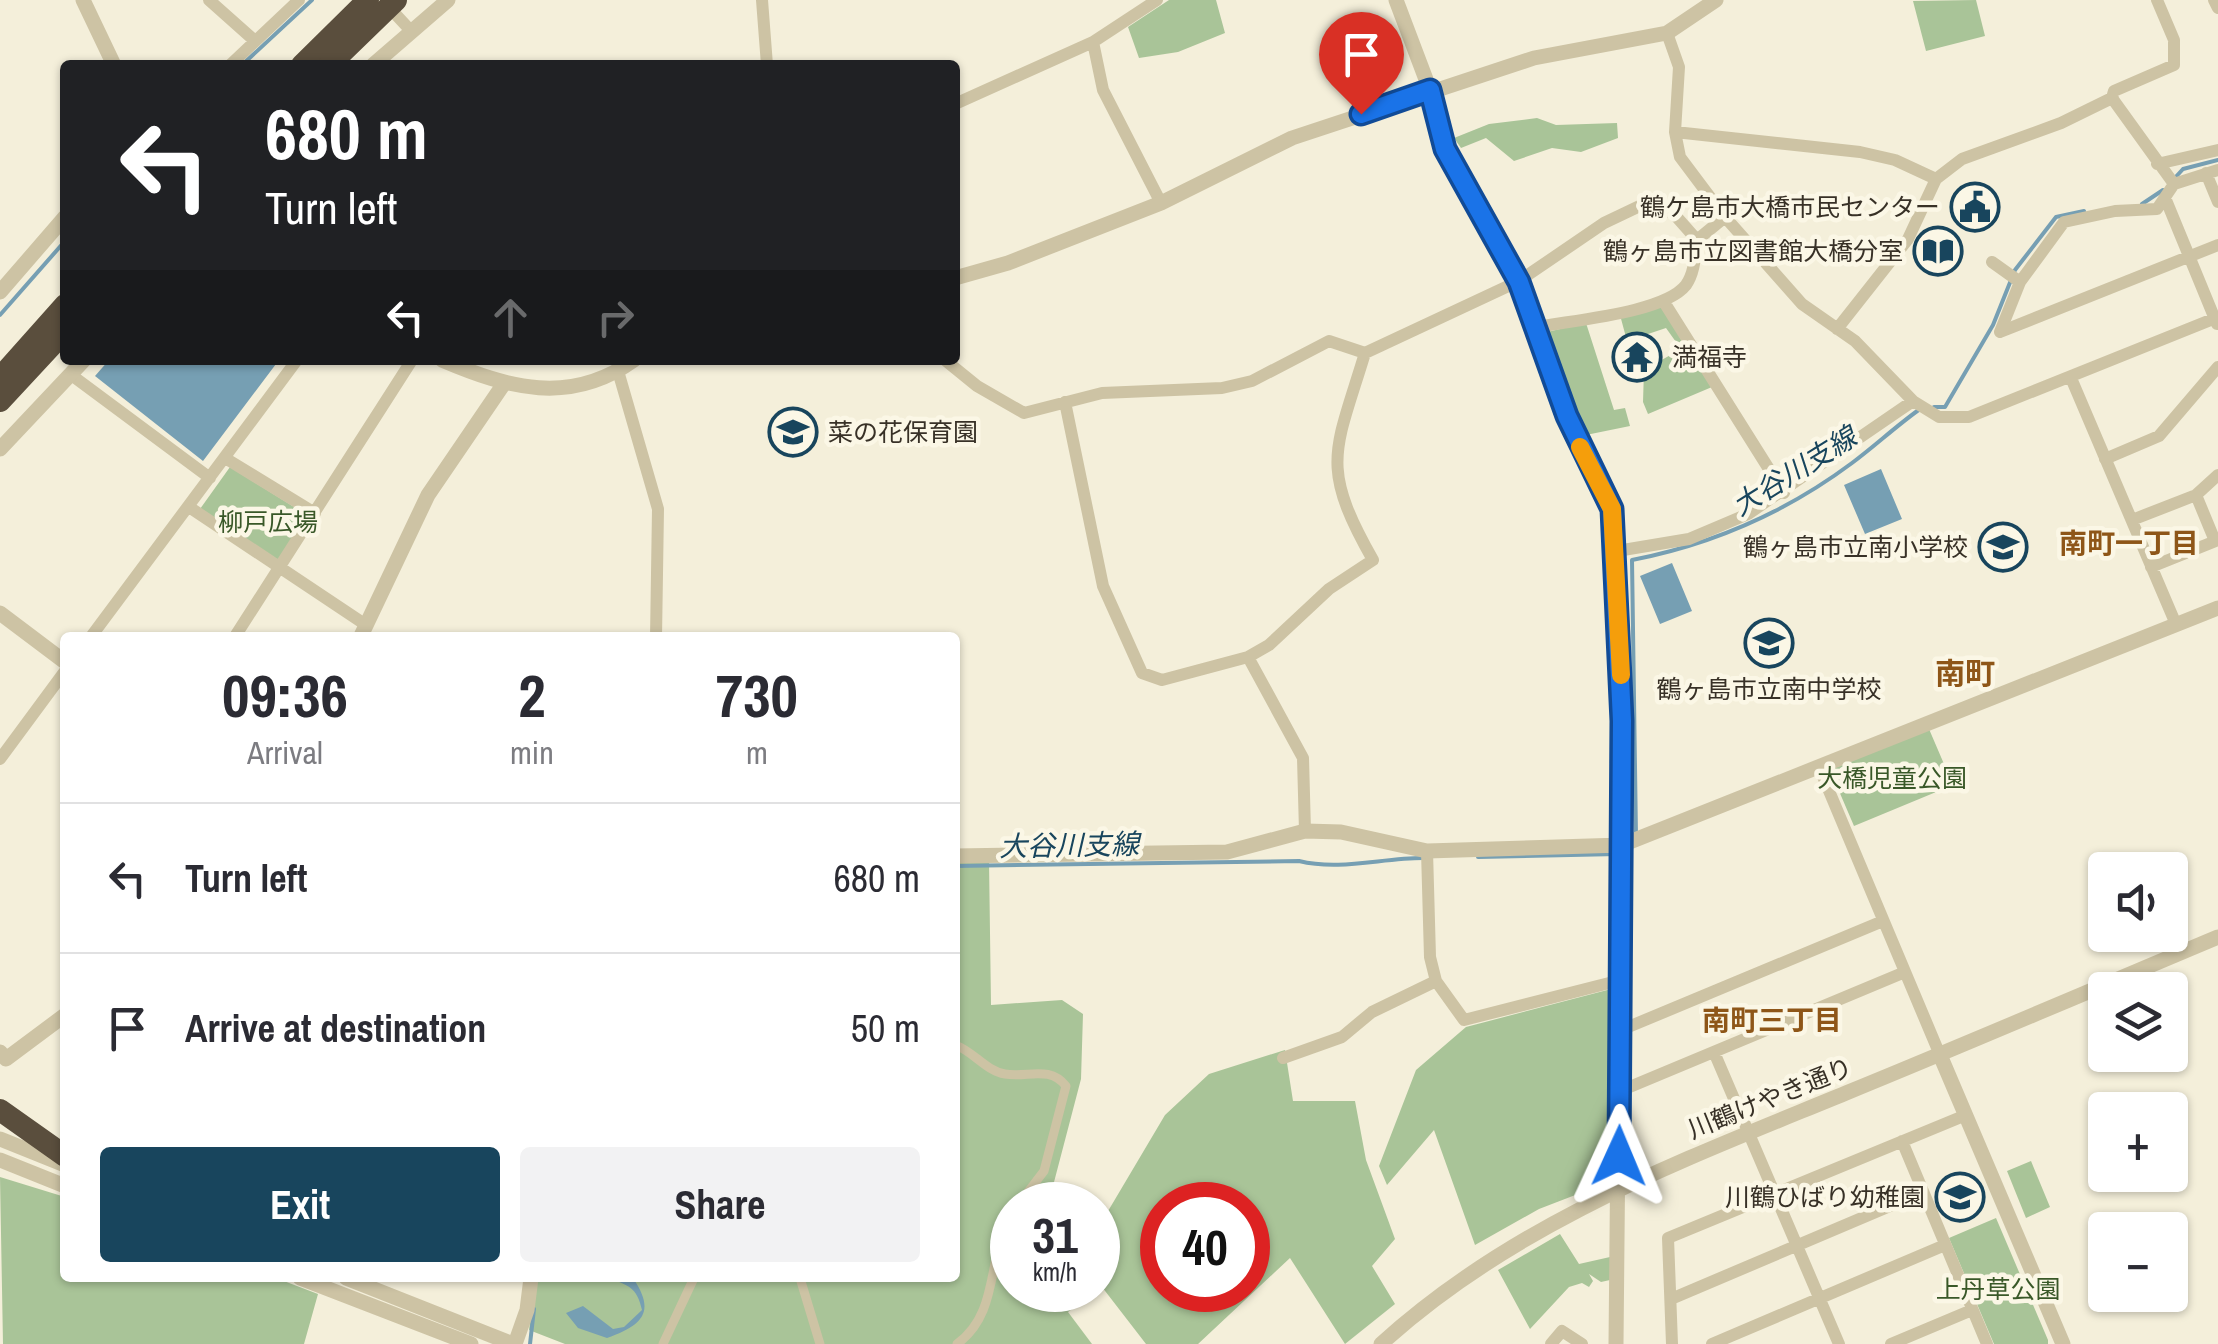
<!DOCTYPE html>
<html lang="en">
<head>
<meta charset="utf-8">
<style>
	:root { --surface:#fff; --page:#f2f2f3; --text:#2b2b33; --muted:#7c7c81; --line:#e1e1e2; --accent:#18455d }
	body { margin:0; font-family:"Archivo Narrow","Noto Sans JP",sans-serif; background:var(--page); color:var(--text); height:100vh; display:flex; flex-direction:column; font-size:38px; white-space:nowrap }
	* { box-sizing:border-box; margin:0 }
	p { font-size:32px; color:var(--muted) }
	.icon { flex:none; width:55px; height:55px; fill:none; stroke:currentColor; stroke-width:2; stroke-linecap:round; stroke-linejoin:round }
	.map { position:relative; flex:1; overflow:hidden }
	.panel { position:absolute; left:60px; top:632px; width:900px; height:650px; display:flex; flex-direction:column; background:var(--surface); border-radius:10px; box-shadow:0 2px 8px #0004 }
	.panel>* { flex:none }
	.hud { position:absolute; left:60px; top:60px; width:900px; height:305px; border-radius:10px; box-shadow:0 2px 8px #0004; background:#202124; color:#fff; overflow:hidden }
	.buttons { position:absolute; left:2088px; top:852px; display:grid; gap:20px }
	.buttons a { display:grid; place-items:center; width:100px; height:100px; border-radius:10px; background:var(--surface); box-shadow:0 2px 8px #0004; font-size:50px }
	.speed { position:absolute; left:990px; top:1182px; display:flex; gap:20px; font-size:50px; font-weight:700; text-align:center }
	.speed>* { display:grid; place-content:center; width:130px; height:130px; border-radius:50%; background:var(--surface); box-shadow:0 2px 8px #0004; line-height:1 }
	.speed small { font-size:25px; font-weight:400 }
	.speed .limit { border:15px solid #d22; background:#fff; color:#111 }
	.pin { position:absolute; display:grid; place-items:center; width:85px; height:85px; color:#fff; margin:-102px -42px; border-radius:50% 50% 50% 0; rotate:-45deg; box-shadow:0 0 10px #0007 }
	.pin .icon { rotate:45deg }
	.me { position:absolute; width:110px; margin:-55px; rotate:1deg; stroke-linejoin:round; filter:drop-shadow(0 0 8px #0008) }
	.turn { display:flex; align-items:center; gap:35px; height:210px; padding:0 40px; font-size:45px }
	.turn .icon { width:130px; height:130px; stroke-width:2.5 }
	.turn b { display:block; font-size:70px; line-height:85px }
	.lanes { display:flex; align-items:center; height:95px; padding:0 40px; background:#0003; justify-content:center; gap:50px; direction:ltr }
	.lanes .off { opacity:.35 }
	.eta { display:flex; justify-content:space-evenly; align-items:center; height:170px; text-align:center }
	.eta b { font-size:60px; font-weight:800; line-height:70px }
	.button { display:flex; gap:20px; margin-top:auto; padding:20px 40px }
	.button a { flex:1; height:115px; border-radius:10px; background:var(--accent); color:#fff; font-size:40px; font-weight:800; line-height:115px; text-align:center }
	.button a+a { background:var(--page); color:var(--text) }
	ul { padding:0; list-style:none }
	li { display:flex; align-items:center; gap:30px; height:150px; padding:0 40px; border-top:2px solid var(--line) }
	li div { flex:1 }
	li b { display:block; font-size:38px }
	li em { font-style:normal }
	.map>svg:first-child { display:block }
</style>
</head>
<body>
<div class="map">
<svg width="2218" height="1344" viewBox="0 0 2218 1344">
	<rect width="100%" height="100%" fill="#f4efda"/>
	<path fill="#a9c498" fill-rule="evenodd" d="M1169,0H1216L1225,33L1178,52L1139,58L1128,27Z
		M1976,0L1985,36L1926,51L1913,1Z
		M1537,118L1556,125L1617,123L1618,138L1581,152L1552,148L1514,161L1486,138L1461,148L1454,138L1489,124Z
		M1663,306L1712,387L1648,414L1643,402L1644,370L1681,349L1666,328L1627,341L1620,315Z
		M1586,323L1614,410L1625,408L1630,426L1581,436L1547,332Z
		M230,467L307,515L278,560L200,509Z
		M1929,729L1953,785L1854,826L1830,770Z
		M955,861H989L991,1005L1062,1000L1083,1014L1081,1079L1048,1205H1012V1290H1097L1068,1312L1092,1344H565L529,1330L535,1278H955Z
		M1615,988L1609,1182L1539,1209L1475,1245L1434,1130L1387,1185L1379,1166L1416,1070L1466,1027Z
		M1285,1050L1293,1101H1355L1366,1160L1395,1239L1372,1266L1395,1304L1345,1344L1290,1258L1198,1344H1146L1102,1287L1098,1289V1228L1165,1115L1209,1074ZM1162,1205H1248V1290H1162Z
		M2031,1161L2050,1207L2026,1218L2007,1171Z
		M0,1177L65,1197V1278H276L318,1294L304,1344H3Z
		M1996,1218L2048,1340V1344H1994L1949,1238Z
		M1560,1234L1579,1264L1610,1257V1280L1601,1282L1589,1274L1593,1281L1589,1287L1582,1283L1569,1287L1530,1329L1498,1270Z"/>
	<path fill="#769fb3" d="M109,360H279L203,461L95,376Z
		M1881,469L1902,519L1865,534L1844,485Z
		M1672,563L1692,611L1660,624L1640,576Z
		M608,1278H633C656,1312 643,1325 607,1338L578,1328L566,1313L583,1306L613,1329L624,1327L642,1310C637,1287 628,1285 608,1278Z"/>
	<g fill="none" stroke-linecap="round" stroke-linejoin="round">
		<path stroke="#769fb3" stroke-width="4" d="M242,65L312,0
			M2173,180L2183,169L2218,160
			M2142,204L2163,190
			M0,315L65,241
			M1934,407H1945L1993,325L2015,270L2056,217L2084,211
			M1636,836L1632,560C1714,544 1785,513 1852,463C1875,446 1896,426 1920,409
			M1478,857L1618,854
			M955,866L1299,861C1340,871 1381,858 1423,858
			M530,1344L534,1309"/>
		<path stroke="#cdc3a4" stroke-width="9" d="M955,1045C973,1051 986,1071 1005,1074C1028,1078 1049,1065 1066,1086L1044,1171L1018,1205
			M800,1278L820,1344
			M663,1344L694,1278
			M957,1344C1001,1312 986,1255 1012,1213"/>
		<path stroke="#cdc3a4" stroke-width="12" d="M209,0L255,41
			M762,0L767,65
			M2214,0L2218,8
			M386,4L412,32
			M1667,33L1679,67L1675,132L1680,157L1725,217L1802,304L1855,341L1913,401L1939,417H1969L2218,317
			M1093,42L1103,90L1161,203
			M230,65L299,0
			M2112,98L2174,184
			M955,104L1093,42L1157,0
			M1675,132L1860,152L1895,160L1936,179
			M2157,164L2218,150
			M2206,173L2218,202
			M2166,200L2217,324
			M1992,262L2020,282
			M1664,302L1784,493
			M1537,327C1573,320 1664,313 1686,285C1695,272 1695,255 1697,240L1725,217
			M1837,329L1908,239L1936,179L1962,159L2061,123L2112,98L2114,91L2174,65V40L2157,0
			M2000,332L2020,282L2064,222L2115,211L2157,209L2174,184L2218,170
			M2000,332L2218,245
			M945,360L977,386L1024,413L1102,393L1222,388L1252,381L1329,341L1365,353
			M618,371L658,509L656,638
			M70,374L210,478
			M2071,378L2175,622
			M1065,402L1103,586L1142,673L1162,680L1248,657L1269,645L1329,589L1373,560C1319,465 1335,452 1365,353L1519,281L1604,223L1646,203L1674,214L1697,240
			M225,458L315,513
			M2105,459L2159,436L2218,367
			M2196,495L2215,541
			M189,507L366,625
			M2132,520L2196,495L2218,475
			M1617,551L1689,539L1748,514L1913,401
			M2151,567L2218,540
			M90,638L297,360
			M234,638L412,360
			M1248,657L1303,758L1305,831
			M0,759L65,671
			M1819,767L1940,1055
			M1427,851L1430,957L1436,981L1464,1020L1621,980
			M1621,1030L1883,921
			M1714,1052L1839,1344
			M1283,1058L1342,1037L1372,1012L1436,981
			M1620,1091L1905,972
			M1902,1141L1987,1344
			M1671,1299L1923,1192
			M1551,1344L1562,1331L1582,1344
			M1672,1344L1668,1238L1966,1115
			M1712,1344L1945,1245
			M1891,1344L1972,1310"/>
		<path stroke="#cdc3a4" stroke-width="15" d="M83,0L114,65
			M1396,0L1430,90L1445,149L1519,281L1567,416L1612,509L1622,721L1616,1344
			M373,65L448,0
			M955,278L1008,263L1161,203L1292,138L1534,58L1667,33L1716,0
			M0,292L65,217
			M442,360C508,388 570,406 634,360
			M0,449L84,360
			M0,613L65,662
			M360,638L428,495L503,385
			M955,856L1227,852L1305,831L1341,832L1427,851L1622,845L2218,608
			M0,1052L6,1059L65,1015
			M1940,1055L2063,1344
			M0,1139L65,1165
			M0,1160L65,1186
			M300,1278L471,1344
			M346,1278L513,1344
			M515,1344L527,1310L531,1278
			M1381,1344C1515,1222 1681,1161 1846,1093C1971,1042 2094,989 2218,937"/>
		<path stroke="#5a4e3d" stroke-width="22" d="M302,65L368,0
			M0,378L65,305
			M0,401L65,331
			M0,1110L65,1156"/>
		<path stroke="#5a4e3d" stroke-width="22" d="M329,65L396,0"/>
	</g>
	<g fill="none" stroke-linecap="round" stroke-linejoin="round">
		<g stroke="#114b97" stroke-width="25">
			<path id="route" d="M1361,114L1430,90L1445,149L1519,282L1567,416L1612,509L1622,721L1619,1156"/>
		</g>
		<use href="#route" stroke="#1a73e8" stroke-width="18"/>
		<path stroke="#f59e0b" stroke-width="18" d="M1580,447L1612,509L1621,675"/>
	</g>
	<defs>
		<g id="civic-ring" transform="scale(2.5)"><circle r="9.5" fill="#fbf7e6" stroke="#18455d" stroke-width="1.5"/><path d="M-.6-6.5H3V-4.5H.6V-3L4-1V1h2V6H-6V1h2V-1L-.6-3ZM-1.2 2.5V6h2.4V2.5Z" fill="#18455d"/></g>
		<g id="library-ring" transform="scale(2.5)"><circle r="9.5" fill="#fbf7e6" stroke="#18455d" stroke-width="1.5"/><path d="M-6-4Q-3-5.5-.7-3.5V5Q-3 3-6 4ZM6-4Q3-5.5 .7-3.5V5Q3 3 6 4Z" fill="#18455d"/></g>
		<g id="temple-ring" transform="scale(2.5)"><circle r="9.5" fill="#fbf7e6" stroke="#18455d" stroke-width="1.5"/><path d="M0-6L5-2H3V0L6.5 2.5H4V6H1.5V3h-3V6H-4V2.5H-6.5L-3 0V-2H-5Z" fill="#18455d"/></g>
		<g id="school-ring" transform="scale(2.5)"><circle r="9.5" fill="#fbf7e6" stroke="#18455d" stroke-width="1.5"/><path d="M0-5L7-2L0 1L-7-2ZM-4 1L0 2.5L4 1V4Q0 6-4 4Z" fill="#18455d"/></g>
	</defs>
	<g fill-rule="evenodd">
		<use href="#civic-ring" x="1975" y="207"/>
		<use href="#library-ring" x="1938" y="251"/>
		<use href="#temple-ring" x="1637" y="357"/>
		<use href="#school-ring" x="793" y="432"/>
		<use href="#school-ring" x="2003" y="547"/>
		<use href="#school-ring" x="1769" y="643"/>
		<use href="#school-ring" x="1960" y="1197"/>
	</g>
	<g text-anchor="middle" stroke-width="9" stroke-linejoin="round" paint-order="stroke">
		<g font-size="25" fill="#383127" stroke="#fbf7e6" text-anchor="end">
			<text x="1940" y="216">鶴ケ島市大橋市民センター</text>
			<text x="1903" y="260">鶴ヶ島市立図書館大橋分室</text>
			<text x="1672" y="366" text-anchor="start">満福寺</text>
			<text x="828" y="441" text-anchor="start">菜の花保育園</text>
			<text x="1968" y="556">鶴ヶ島市立南小学校</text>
			<text x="1769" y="698" text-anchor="middle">鶴ヶ島市立南中学校</text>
			<text x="1925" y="1206">川鶴ひばり幼稚園</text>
		</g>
		<g font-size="25" fill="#395828" stroke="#fbf7e6">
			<text x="268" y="531">柳戸広場</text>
			<text x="1892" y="787">大橋児童公園</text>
			<text x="1998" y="1298">上丹草公園</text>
		</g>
		<g font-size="25" fill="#383127" stroke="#fbf7e6">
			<text transform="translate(1770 1098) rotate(-22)" y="9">川鶴けやき通り</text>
		</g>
		<g font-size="28" font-style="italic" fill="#18455d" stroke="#fbf7e6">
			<text transform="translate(1794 471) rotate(-32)" y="10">大谷川支線</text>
			<text transform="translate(1069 845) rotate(-1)" y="10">大谷川支線</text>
		</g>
		<g font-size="28" font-weight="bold" fill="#8e5618" stroke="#fbf7e6">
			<text x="2129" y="553">南町一丁目</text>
			<text x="1772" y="1030">南町三丁目</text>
		</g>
		<g font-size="30" font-weight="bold" fill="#8e5618" stroke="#fbf7e6">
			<text x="1965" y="684">南町</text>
		</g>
	</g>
</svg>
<div class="buttons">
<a><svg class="icon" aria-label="sound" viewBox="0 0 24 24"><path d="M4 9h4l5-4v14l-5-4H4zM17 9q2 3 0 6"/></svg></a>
<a><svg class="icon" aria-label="layers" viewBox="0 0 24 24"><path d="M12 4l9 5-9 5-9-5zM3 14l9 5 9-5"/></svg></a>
<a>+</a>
<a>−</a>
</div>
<div class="speed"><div>31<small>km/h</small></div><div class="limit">40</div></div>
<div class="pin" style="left:1361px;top:114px;background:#d93025"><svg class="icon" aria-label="arrive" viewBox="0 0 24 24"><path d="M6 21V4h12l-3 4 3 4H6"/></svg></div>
<svg class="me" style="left:1619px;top:1156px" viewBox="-20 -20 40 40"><path d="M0-17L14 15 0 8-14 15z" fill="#1a73e8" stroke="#fff" stroke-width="4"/></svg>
<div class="hud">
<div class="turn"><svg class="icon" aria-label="left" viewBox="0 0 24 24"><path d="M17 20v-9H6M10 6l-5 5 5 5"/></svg><div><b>680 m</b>Turn left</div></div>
<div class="lanes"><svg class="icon" aria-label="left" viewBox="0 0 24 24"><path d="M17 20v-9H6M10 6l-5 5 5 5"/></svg><svg class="icon off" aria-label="ahead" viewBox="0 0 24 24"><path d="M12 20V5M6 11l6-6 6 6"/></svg><svg class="icon off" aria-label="right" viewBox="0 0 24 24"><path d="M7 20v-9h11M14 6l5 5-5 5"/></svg></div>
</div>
<section class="panel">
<div class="eta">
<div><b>09:36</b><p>Arrival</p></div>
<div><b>2</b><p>min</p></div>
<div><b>730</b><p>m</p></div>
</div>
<ul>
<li><svg class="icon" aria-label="left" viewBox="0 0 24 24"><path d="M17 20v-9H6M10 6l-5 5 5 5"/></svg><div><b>Turn left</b></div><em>680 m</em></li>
<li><svg class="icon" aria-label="arrive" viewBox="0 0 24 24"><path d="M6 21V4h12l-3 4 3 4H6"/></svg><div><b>Arrive at destination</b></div><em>50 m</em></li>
</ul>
<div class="button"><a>Exit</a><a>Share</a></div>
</section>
</div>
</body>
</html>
